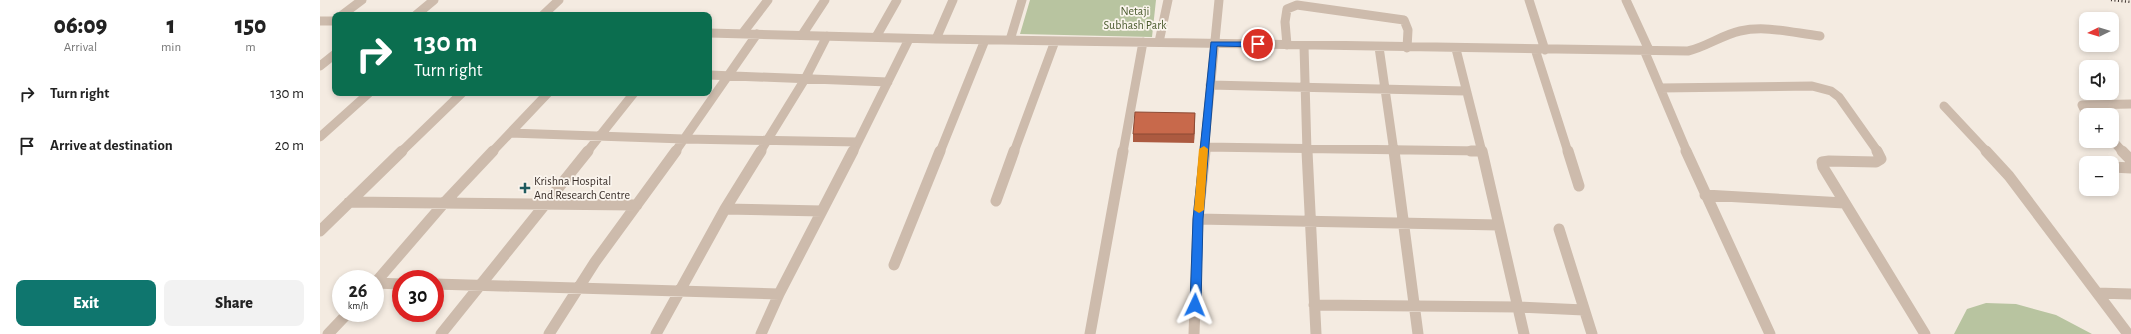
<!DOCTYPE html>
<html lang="en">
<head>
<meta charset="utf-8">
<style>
	:root { --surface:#fff; --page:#f2f2f2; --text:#222; --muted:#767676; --accent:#0f766e }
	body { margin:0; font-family:"Alegreya Sans",sans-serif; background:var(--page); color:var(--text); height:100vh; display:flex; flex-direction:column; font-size:15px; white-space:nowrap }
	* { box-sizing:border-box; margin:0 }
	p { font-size:13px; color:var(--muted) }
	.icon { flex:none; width:22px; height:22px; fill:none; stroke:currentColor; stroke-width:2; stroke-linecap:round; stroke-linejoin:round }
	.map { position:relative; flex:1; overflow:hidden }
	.side { display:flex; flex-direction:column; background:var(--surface); width:320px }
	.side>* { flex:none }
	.hud { position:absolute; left:12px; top:12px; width:380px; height:84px; border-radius:8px; box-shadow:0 2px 6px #0003; background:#0b6e4f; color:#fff; overflow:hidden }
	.needle { width:26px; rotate:265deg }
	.controls { position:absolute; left:1759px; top:12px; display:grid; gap:8px }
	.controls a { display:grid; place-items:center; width:40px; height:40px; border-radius:8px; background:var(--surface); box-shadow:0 2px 6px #0003; font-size:20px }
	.speed { position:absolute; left:12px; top:270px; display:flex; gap:8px; font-size:20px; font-weight:700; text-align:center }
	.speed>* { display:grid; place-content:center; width:52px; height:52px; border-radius:50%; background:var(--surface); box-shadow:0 2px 6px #0003; line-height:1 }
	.speed small { font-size:10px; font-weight:400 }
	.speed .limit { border:6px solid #d22; background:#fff; color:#111 }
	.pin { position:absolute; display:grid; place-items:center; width:34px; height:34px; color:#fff; margin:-17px; border:2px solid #fff; border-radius:50%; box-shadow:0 1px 4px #0007 }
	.me { position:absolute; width:44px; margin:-22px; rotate:2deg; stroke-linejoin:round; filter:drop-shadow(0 0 3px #0008) }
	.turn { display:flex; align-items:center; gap:14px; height:84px; padding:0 16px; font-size:18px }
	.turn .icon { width:52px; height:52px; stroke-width:2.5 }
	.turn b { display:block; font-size:28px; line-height:34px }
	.eta { display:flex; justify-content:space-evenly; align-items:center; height:68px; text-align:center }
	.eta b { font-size:24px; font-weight:800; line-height:28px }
	.primary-button { display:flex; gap:8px; margin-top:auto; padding:8px 16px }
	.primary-button a { flex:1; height:46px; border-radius:8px; background:var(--accent); color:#fff; font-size:16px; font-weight:800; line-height:46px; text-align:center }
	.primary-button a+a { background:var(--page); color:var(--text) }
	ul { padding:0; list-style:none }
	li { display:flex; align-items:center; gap:12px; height:52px; padding:0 16px }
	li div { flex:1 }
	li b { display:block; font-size:15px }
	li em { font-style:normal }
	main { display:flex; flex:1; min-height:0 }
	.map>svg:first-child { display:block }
</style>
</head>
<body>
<main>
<section class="side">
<div class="eta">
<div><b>06:09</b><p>Arrival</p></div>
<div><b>1</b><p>min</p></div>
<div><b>150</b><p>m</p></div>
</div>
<ul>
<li><svg class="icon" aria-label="right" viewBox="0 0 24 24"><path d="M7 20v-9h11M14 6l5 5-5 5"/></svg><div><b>Turn right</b></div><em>130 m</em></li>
<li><svg class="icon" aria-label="arrive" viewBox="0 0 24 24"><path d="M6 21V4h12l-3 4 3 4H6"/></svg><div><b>Arrive at destination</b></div><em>20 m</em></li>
</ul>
<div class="primary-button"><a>Exit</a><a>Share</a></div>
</section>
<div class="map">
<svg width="1811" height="334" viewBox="0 0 1811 334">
	<rect width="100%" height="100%" fill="#f4ebe1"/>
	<path fill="#b8c4a0" d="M710,0H836L832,37L700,34Z
		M1666,303L1696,304L1736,315L1772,334H1634L1647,309Z"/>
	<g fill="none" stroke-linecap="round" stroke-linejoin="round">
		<path stroke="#cdbbac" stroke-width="9" d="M1209,0L1225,50
			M1306,0L1329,50
			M22,15L42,0
			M96,15L114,0
			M223,15L239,0
			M0,21H15
			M389,33L616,39L1368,51C1386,47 1402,35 1420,31C1446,25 1474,33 1500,36
			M422,34L448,0
			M482,35L505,0
			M556,37L577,0
			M616,39L633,0
			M690,40L702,0
			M839,42L848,0
			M967,45L965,22L967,9L977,5L1084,20L1088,30L1087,48
			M984,46L987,152
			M1059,47L1074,152
			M1136,49L1162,152
			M1215,49L1248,152
			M1324,50L1367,152
			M0,66L15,54
			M389,75L568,82
			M890,85L1146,91
			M1340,88L1492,86L1511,91L1519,97L1558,152
			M1624,106L1667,152
			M1767,115L1762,105L1811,104
			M190,133L364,139L538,142
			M0,137L49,93
			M1792,140L1803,152
			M884,147L1161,151
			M81,152L142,93
			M172,152L228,93
			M267,152L314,93
			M355,152L437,34
			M440,152L485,79L507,36
			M533,152L589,39
			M620,152L665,40
			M694,152L735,41
			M803,152L823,42
			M884,152L899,0"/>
		<path stroke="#cdbbac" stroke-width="11" d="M987,151L996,334
			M1074,151L1098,334
			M1151,151H1161
			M1162,151L1204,334
			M1248,151L1259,186
			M1366,151L1450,334
			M1557,151L1561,159L1556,162L1509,161L1502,162L1503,167L1605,334
			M1666,151L1689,176L1808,334
			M1802,151L1811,160
			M1792,167L1811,168
			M1385,195L1524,203
			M676,201L694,151
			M29,202L317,205
			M405,209L502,211
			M878,219L1179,225
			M1239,229L1272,334
			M0,231L82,151
			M574,265L620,151
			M55,283L125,202L173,151
			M55,283L81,284
			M115,284L459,294
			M1777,293L1811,294
			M994,305L1198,307L1264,310
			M8,334L28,313
			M121,334L268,151
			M229,334L275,262L356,151
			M336,334L405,209L441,151
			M441,334L459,294L533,151
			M770,334L803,151
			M874,334L878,219L885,151"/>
		<path stroke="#3b302b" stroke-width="2.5" stroke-dasharray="1 2.5" stroke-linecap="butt" d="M1791,0L1811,2"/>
	</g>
	<path fill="#ac5a40" d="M875,113V121L874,143L813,142V134Z"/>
	<path fill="#8c4a34" d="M875,113V121L874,143V134Z"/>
	<path fill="#c8694b" stroke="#8c4a34" d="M815,112L875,113L874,134H813Z"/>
	<path fill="#1a73e8" stroke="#114b97" d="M891,42H938L942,44L938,47L897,46L883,219L881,305L875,309L870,305L873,219Z"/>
	<path fill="#f59e0b" d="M884,146L888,149L884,210L879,213L874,210L879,149Z"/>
	<path fill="#1f5a5e" stroke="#fbf5ee" stroke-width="1.5" d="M203 182h4v4h4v4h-4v4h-4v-4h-4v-4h4z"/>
	<g text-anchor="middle" stroke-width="3.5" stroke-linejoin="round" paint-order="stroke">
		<g font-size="12" fill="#4a5a2e" stroke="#fbf5ee">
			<text x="815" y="15">Netaji<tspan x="815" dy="14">Subhash Park</tspan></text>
		</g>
		<g font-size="12" fill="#3b302b" stroke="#fbf5ee" text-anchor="start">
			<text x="214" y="185">Krishna Hospital<tspan x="214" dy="14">And Research Centre</tspan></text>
		</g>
	</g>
</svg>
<div class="controls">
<a><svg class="needle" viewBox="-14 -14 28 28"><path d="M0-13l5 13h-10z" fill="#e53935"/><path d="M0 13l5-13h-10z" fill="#767676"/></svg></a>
<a><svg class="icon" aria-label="sound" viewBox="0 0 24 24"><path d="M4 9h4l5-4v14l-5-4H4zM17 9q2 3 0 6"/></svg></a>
<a>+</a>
<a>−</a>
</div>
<div class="speed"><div>26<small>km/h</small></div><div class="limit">30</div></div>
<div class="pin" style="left:938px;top:44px;background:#d93025"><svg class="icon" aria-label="arrive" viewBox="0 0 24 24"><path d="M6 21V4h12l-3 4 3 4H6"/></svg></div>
<svg class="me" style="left:875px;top:305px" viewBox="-20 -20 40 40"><path d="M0-17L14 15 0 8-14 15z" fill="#1a73e8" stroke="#fff" stroke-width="4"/></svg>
<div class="hud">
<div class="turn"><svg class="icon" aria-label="right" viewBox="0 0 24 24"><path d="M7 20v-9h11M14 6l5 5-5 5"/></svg><div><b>130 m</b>Turn right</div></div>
</div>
</div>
</main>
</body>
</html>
